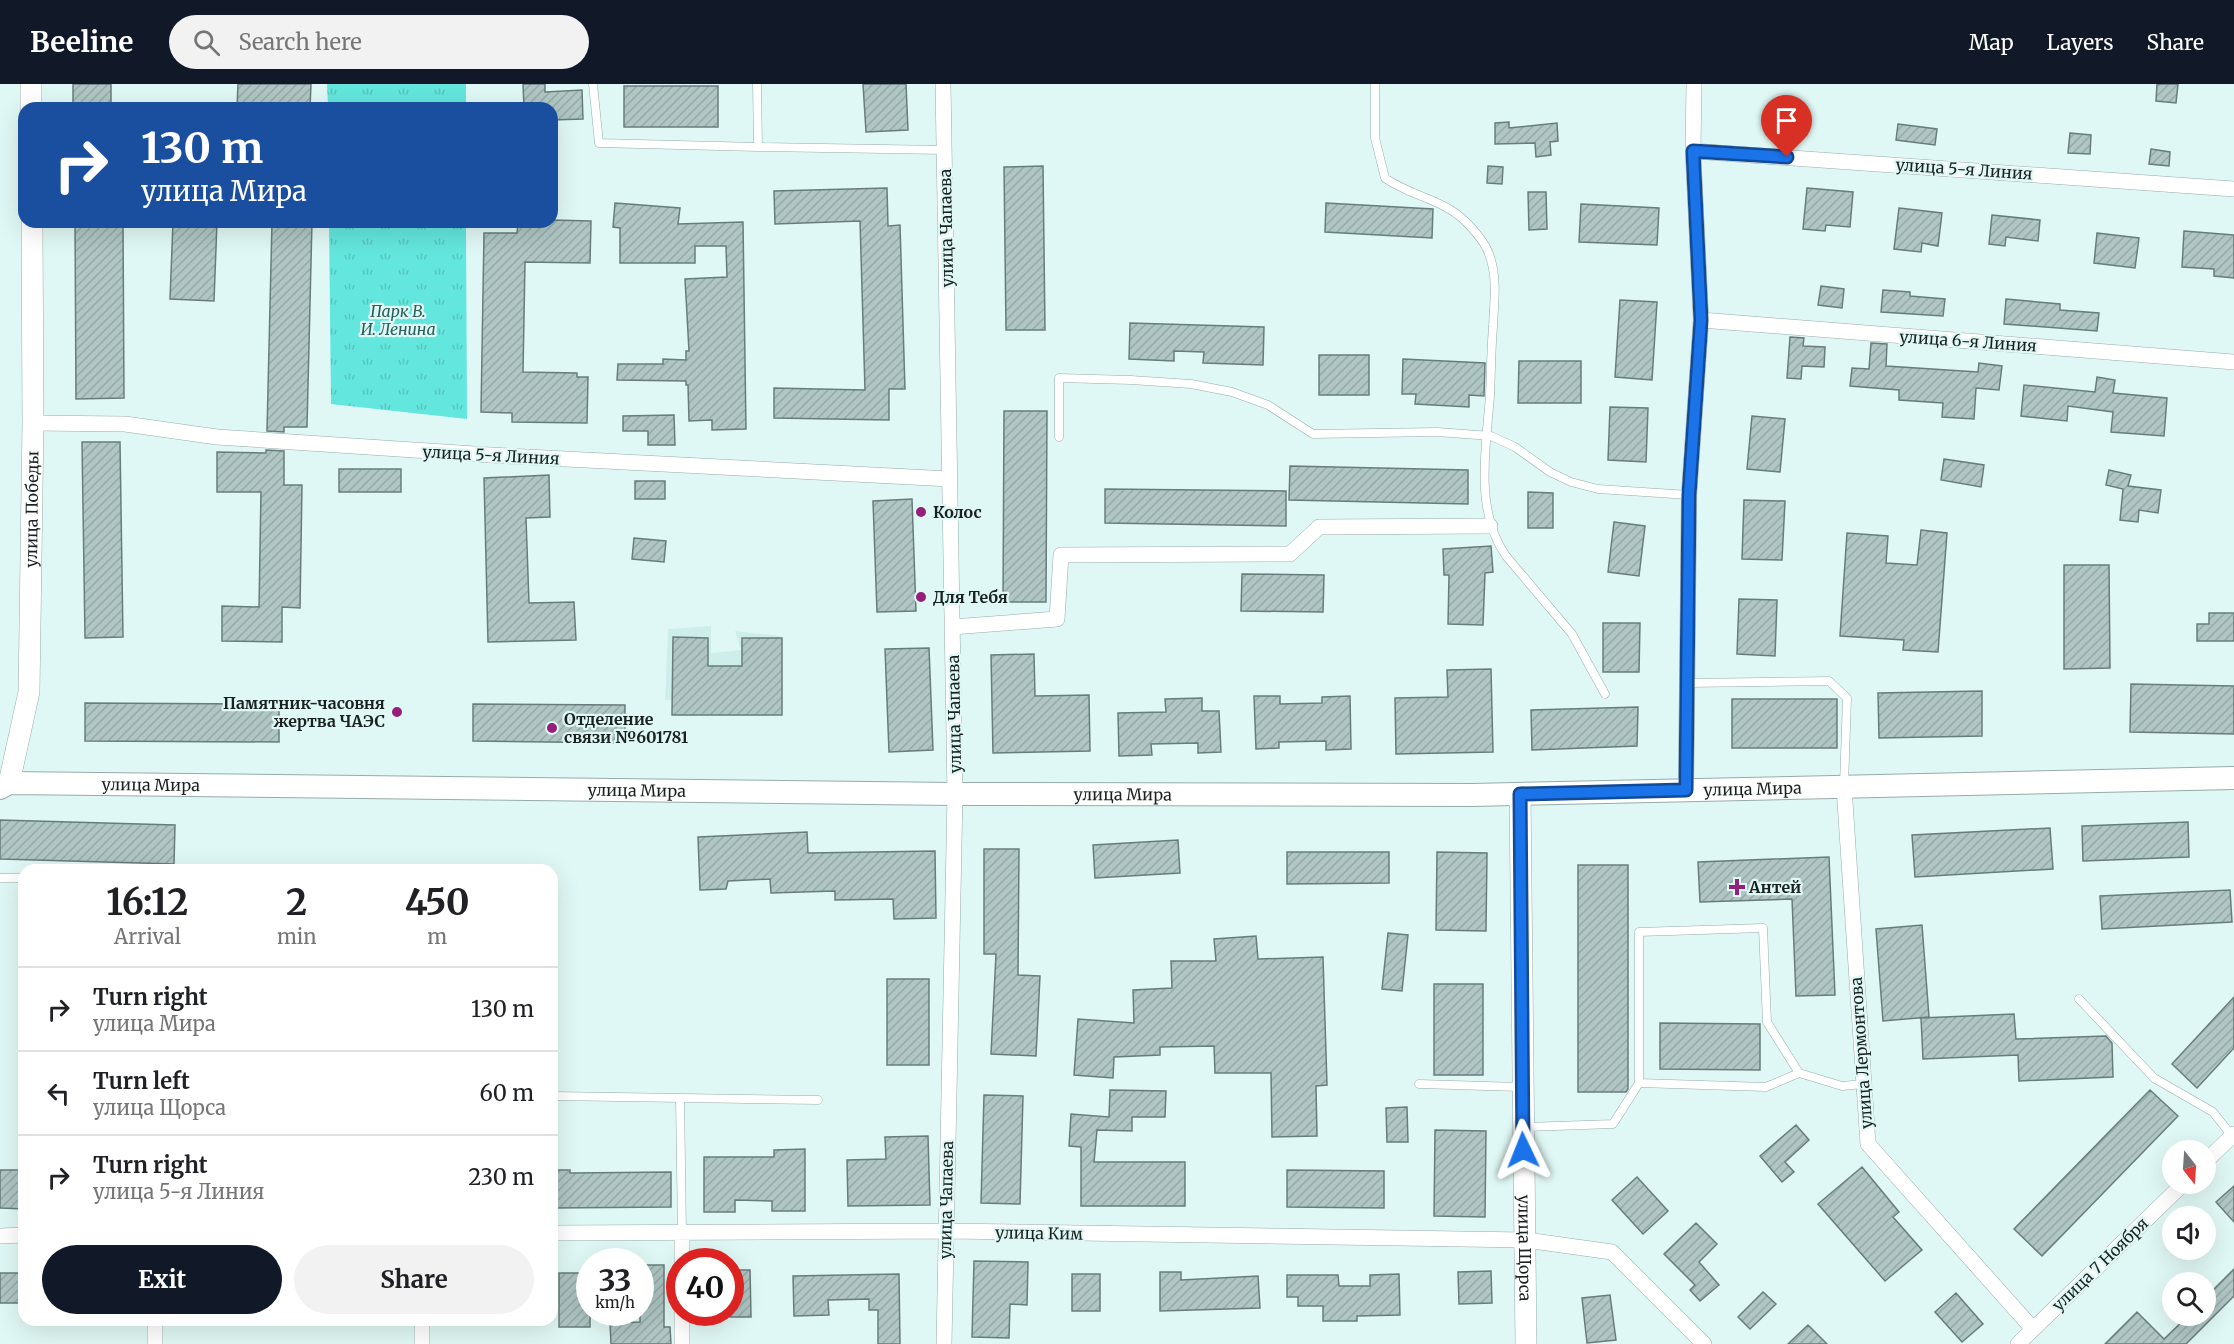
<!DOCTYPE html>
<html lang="en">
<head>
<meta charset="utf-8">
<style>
	:root { --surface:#fff; --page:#f2f2f2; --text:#202124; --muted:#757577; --line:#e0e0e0; --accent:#111827 }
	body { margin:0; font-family:Merriweather,serif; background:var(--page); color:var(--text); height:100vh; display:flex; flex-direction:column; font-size:22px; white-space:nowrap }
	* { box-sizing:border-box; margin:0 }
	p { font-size:20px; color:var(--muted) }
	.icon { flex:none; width:33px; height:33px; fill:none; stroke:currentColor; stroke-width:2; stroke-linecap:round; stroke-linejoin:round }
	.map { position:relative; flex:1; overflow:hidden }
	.side { position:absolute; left:18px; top:780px; width:540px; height:462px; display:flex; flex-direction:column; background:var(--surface); border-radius:18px; box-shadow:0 6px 24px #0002 }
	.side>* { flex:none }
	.banner { position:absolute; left:18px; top:18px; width:540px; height:126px; border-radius:18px; box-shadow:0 6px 24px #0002; background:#1a4fa0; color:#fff; overflow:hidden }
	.needle { width:39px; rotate:163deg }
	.fabs { position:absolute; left:2162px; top:1056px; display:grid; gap:12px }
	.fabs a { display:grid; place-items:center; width:54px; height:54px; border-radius:50%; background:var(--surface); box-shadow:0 6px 24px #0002; font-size:30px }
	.speed { position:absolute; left:576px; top:1164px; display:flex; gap:12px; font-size:30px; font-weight:700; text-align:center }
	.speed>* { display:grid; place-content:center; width:78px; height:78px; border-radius:50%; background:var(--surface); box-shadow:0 6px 24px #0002; line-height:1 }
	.speed small { font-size:15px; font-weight:400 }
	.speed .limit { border:9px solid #d22; background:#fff; color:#111 }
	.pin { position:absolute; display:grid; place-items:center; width:51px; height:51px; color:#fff; margin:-62px -26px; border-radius:50% 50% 50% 0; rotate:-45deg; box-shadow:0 0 6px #0007 }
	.pin .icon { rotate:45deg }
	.me { position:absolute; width:66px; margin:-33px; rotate:358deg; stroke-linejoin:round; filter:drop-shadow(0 0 4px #0008) }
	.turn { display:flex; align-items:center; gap:21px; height:126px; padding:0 24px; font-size:27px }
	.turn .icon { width:78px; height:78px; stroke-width:2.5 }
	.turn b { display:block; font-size:42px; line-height:51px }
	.eta { display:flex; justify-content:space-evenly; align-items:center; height:102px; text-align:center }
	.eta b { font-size:36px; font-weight:700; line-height:42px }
	.button { display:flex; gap:12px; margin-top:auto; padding:12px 24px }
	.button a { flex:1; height:69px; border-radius:36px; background:var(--accent); color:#fff; font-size:24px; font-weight:700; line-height:69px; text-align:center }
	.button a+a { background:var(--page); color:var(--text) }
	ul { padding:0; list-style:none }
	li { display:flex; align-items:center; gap:18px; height:84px; padding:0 24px; border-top:2px solid var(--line) }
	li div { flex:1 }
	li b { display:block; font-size:22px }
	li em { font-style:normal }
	header { display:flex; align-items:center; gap:36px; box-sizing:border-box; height:84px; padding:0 30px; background:var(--accent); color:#fff }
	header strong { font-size:28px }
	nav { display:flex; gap:33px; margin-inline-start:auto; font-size:21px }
	.search { width:420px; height:54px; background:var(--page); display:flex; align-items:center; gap:15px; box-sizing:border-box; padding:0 21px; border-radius:33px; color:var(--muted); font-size:22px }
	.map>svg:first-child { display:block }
</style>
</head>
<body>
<header>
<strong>Beeline</strong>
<div class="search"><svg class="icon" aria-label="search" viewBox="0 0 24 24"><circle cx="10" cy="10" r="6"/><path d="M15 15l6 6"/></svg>Search here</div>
<nav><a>Map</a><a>Layers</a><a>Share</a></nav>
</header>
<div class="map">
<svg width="2234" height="1260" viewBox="0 0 2234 1260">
	<defs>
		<pattern id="park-tufts" width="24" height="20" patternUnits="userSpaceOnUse" patternTransform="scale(1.5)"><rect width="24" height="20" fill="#63e6dd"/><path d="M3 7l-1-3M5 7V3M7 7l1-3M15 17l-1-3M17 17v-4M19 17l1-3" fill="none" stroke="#55c5bd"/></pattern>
		<pattern id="building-hatch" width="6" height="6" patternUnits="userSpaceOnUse" patternTransform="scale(1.5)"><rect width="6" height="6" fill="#afc6c4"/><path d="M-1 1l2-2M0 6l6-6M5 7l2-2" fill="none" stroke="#96aaa8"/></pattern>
	</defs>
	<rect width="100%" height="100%" fill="#e0f8f5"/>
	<path fill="#cdeeeb" d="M711,542V569L741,566L735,547L780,552L779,618L665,616L668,545Z"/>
	<path fill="url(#park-tufts)" d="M327,0H466V24H328Z
		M329,138H466L467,335L331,320Z"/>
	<path fill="url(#building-hatch)" stroke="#687d7b" stroke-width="1.5" d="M73,0H111V24H73Z
		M238,0H311L310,24H237Z
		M523,0H545V8L582,6L583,35L552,36V24H524Z
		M863,0H906L908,46L866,48Z
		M2157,0H2178L2176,19L2156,17Z
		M624,2H718V43H624Z
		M1509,38V44L1557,39L1558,57L1550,58L1551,71L1536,73L1535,59L1495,60V39Z
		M1898,40L1937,45L1935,61L1896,56Z
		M2070,49L2091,51L2090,70L2068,69Z
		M2151,65L2170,68L2169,82L2149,80Z
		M1043,82L1045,246H1006L1004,83Z
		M1488,82L1503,83L1502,100L1487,99Z
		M887,104L888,142L900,141L905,305H889V336L774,334V304L865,306L860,137L775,140L774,107Z
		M1807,104L1853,108L1850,143L1826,141L1825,147L1803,145Z
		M1528,108H1546L1547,145L1529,146Z
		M615,119L680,124L678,140L743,138L746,345L712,346V336L689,337L688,301H686V297L617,296L618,280H663V275L686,276V267H689L685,195L727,193L726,162H695V179H620V144L613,143Z
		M1326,119L1433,125L1432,154L1325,148Z
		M1581,120L1659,124L1657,161L1579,158Z
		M1899,124L1942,129L1938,162L1922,159L1921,168L1894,165Z
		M1992,131L2040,136L2038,157L2006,153L2005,162L1989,160Z
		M552,136L591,137L590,179L525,178L523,288L577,289V293H588L587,339L512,338V329L481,328L484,149H517L518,138H552Z
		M75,138H123L124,314L76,315Z
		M173,138H217L214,217L170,215Z
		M272,138H312L307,343H284V348L267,347Z
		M2184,147L2234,151V194L2214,192V185L2182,183Z
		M2097,149L2139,154L2135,184L2094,179Z
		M1821,202L1844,205L1842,224L1818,221Z
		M1883,206L1910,208V212L1945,215L1943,232L1881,228Z
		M2006,215L2060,220V226L2099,229L2097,247L2004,240Z
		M1620,216L1657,218L1652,296L1615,293Z
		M1130,239L1264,243L1263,281L1203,279L1204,268L1174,267V277L1129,275Z
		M1790,253L1804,254L1803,262L1825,263L1824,283L1802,282L1801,295L1787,294Z
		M1871,259L1887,260L1886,282L1978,288L1979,279L2002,282L1999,306L1976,304L1974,335L1942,333L1943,319L1899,316V306L1850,302L1852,284L1869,285Z
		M1319,271H1369V311H1319Z
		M1403,275L1485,279L1484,312L1469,311V323L1415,320L1416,310H1402Z
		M1519,277H1581V319H1518Z
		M2097,293L2115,296L2113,309L2167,314L2164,352L2111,348L2113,328L2068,322L2067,337L2021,332L2024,301L2095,308Z
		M1610,323L1648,324L1646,378L1608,376Z
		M1004,327H1047L1046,518H1003Z
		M674,331L675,361H648V347H623V332Z
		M1752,332L1785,335L1780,388L1747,385Z
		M82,358H120L123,553L85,554Z
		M266,366L284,367V401H302L300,524L282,523V558L222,557V522L259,523L261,408H217V368L266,369Z
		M1944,375L1984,381L1981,403L1941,396Z
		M1290,382L1468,386V420L1289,416Z
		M339,385H401V408H339Z
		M2109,386L2131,391L2128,402L2161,406L2158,429L2139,426L2138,438L2120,436L2123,405L2106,401Z
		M549,391L550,433L526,434L529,519L574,518L576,556L488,558L484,394Z
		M635,397H665V415H635Z
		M1105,405L1286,407V442L1105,439Z
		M1528,408L1553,409V444H1528Z
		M912,415L916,527L877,528L873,417Z
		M1744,416L1785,417L1782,476L1742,475Z
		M1614,438L1645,442L1639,492L1608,488Z
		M1921,446L1947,449L1938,568L1903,566L1904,556L1840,552L1847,449L1888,452L1886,479L1917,481Z
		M634,454L666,457L664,478L632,475Z
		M1491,462L1493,488L1485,489L1483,541L1448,540L1449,491H1444L1443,465Z
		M2064,481H2109L2110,584L2064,585Z
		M1242,490L1324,491L1323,528L1241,527Z
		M1739,515L1777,516L1775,572L1737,570Z
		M2209,529H2234V557H2197V540H2209Z
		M1603,539H1640L1639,588H1603Z
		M673,553L708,554V582H742V554H782V631H672Z
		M929,564L933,666L889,668L885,565Z
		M1034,570L1035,612L1089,611L1090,667L993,669L991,571Z
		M1491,585L1493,668L1396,670L1395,614L1448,613L1447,586Z
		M2131,600L2234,602V650L2130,648Z
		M1982,607V652L1879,654L1878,609Z
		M1254,612H1280V620L1322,619V613L1350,612L1351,665L1326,666V657L1279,658V664L1256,665Z
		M1202,614V627H1219L1221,668L1198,669V659L1151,660L1152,671L1119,672L1118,629L1166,628L1165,615Z
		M1732,615H1837V664H1732Z
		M85,619L279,620V658L85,657Z
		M473,620L625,621V659L473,657Z
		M1638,623L1637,662L1532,666L1531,626Z
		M0,736L175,741L174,780L0,775Z
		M2188,738L2189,773L2083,777L2082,742Z
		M2050,744L2053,785L1915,793L1912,751Z
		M807,748L808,769L935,767L936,834L894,835L893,815L835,816V807L771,809L770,795L728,797L726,805L700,806L698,753Z
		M1178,756L1180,789L1095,794L1093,761Z
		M984,765H1019L1018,891L1040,892L1036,972L991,970L996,870H984Z
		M1287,768H1389V799L1287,800Z
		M1437,768L1487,769L1486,847L1436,846Z
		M1829,773L1835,911L1796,912L1792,815L1700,818L1698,778Z
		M1578,781H1628V1005L1626,1008H1578Z
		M2230,806L2232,838L2102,845L2100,812Z
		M1922,841L1929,933L1883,937L1876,845Z
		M1388,849L1408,851L1402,907L1382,905Z
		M1256,852L1258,875L1323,873L1327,1001L1316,1002L1317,1052L1272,1053L1271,989H1215L1214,962L1160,963V971L1114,973L1113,994L1074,991L1078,935L1134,939L1133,906L1172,904L1171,877H1216L1214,855Z
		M887,895H929V981H887Z
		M1434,900H1483V991H1434Z
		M2234,913V964L2197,1004L2172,980Z
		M2014,930L2016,955L2106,952L2112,959L2113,993L2019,997L2018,971L1923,975L1921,934Z
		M1660,939L1760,940V986L1660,985Z
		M1110,1006L1166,1007L1165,1033H1132V1047L1097,1046L1094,1078H1185V1122H1081V1063L1069,1062L1071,1030L1109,1033Z
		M2150,1006L2178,1032L2042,1172L2014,1145Z
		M984,1011L1023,1012L1020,1120L981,1119Z
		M1407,1023L1408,1058H1387L1386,1024Z
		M1796,1041L1809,1056L1785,1078L1794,1088L1782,1098L1760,1072Z
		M1435,1046L1486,1047L1485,1133L1434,1132Z
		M928,1052L930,1121L848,1122L847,1076L886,1075L885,1053Z
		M805,1065V1127H772V1117L735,1116V1128H704V1073H774V1066Z
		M1862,1083L1899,1128L1893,1133L1922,1166L1885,1197L1818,1120Z
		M0,1086H24V1125L0,1124Z
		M552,1086H570V1089L671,1088V1123L552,1124Z
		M1287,1086L1384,1087V1124L1287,1123Z
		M1637,1093L1668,1127L1643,1150L1612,1116Z
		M2234,1102V1138L2216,1118Z
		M1696,1139L1717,1160L1699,1178L1719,1201L1700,1217L1690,1206L1695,1201L1664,1170Z
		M974,1177L1028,1178L1027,1221L1010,1220L1009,1254L972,1253Z
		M640,1181H664V1243H670L671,1260H611L610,1239L640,1238Z
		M2234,1185V1212L2186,1260H2105L2137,1228L2164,1255L2188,1232H2205V1214Z
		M730,1186H750L751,1233H730Z
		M1491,1187L1492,1219L1459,1220L1458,1188Z
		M1160,1188H1181V1196L1258,1192L1260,1224L1160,1227Z
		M0,1189H24V1219H0Z
		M559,1189H590V1243H559Z
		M899,1190L900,1260H878V1226H869V1215L828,1216L829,1231L794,1232L793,1192Z
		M1072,1190H1100V1227H1072Z
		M1399,1190L1400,1231L1357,1232V1237H1323V1222H1298V1213H1287V1191H1338L1339,1202H1370V1191Z
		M1763,1208L1776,1220L1750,1245L1738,1233Z
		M1956,1209L1983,1240L1962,1258L1935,1228Z
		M1610,1211L1616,1256L1587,1259L1582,1214Z
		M1808,1241L1827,1260H1788Z"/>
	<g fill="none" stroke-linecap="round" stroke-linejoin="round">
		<g stroke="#96acaa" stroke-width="9">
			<path id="lane" d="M593,0L599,59L758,63
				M757,0L758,63L945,66
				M1375,0V54L1385,94C1410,112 1443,115 1465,137C1474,146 1485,158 1489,170C1498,194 1494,218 1493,243C1491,266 1491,289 1490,312C1486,364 1474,426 1506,472L1572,550L1605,610
				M1059,353V294L1131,296L1191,300L1232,308L1268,321L1313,350L1437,348L1491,352L1515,363L1550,388L1571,398L1598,405L1689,411
				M1688,599L1829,597L1847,614L1844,701
				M0,794H24
				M2079,915L2154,994L2213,1028L2232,1052
				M1639,999V848L1763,844L1767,938L1799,989
				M1419,1000L1520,1003
				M552,1012L818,1016
				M680,1014L682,1148
				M1526,1043L1613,1040L1639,999L1766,1003L1799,989L1842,1002L1863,1000"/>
		</g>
		<g stroke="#96acaa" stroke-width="16">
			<path id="street" d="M943,0L955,710L944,1260
				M1693,67L2234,105
				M1701,236L2234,278
				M33,339L125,340L217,353L490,371L950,395
				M952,543L1057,535L1061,471L1290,470L1319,443L1490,442
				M1844,703L1868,1060L2033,1245
				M1686,706L1689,411L1701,236L1693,67L1694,0
				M2205,1078L2234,1050
				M682,1148V1178
				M552,1149L946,1147L1526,1156L1612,1168L1704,1260
				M0,1152L24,1151
				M682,1228V1260
				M155,1236V1260
				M422,1236V1260
				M2018,1260L2183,1100"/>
		</g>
		<g stroke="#96acaa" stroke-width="22">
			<g id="secondary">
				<path d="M31,0V24"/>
				<path id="s1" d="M9,699L29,608L33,339L32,138"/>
				<path id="s2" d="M1520,710L1526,1260"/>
			</g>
		</g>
		<g stroke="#96acaa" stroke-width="24">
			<g id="primary">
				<path id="s3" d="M0,704L9,699L955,710L1472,711L2234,694"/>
			</g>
		</g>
		<use href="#lane" stroke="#fff" stroke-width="8"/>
		<use href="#street" stroke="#fff" stroke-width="15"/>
		<use href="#secondary" stroke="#fff" stroke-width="21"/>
		<use href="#primary" stroke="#fff" stroke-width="22"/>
	</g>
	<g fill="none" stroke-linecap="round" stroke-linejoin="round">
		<g stroke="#114b97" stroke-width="15">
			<path id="route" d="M1523,1066L1520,710L1686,706L1689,411L1701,236L1693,67L1787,73"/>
		</g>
		<use href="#route" stroke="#1a73e8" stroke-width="10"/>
	</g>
	<g fill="#961f7b" stroke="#e0f8f5" stroke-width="2">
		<circle cx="921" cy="428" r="6"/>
		<circle cx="921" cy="513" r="6"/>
		<circle cx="397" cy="628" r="6"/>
		<circle cx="552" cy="644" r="6"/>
		<path d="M1734 794h6v6h6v6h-6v6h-6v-6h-6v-6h6z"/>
	</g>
	<g text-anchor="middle" stroke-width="4.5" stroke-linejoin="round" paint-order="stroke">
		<g font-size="16" fill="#192121" stroke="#e0f8f5">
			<text transform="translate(1964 85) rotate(4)" y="6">улица 5-я Линия</text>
			<text transform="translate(946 144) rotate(-91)" y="6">улица Чапаева</text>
			<text transform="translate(1968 257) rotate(4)" y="6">улица 6-я Линия</text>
			<text transform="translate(491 371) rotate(3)" y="6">улица 5-я Линия</text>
			<text dy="6" stroke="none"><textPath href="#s1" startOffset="276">улица Победы</textPath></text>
			<text transform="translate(954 630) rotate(-91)" y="6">улица Чапаева</text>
			<text dy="6" stroke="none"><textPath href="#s3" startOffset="152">улица Мира</textPath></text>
			<text dy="6" stroke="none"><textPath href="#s3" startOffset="1754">улица Мира</textPath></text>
			<text dy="6" stroke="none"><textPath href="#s3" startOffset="638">улица Мира</textPath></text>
			<text dy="6" stroke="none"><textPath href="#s3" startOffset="1124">улица Мира</textPath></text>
			<text transform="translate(1861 969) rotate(-94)" y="6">улица Лермонтова</text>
			<text transform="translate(946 1116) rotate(-89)" y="6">улица Чапаева</text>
			<text transform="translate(1039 1149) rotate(1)" y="6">улица Ким</text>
			<text dy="6" stroke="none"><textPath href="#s2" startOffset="454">улица Щорса</textPath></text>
			<text transform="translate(2100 1180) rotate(-44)" y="6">улица 7 Ноября</text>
		</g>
		<g font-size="16" font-style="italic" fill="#285f5b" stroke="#e0f8f5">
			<text x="398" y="233">Парк В.<tspan x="398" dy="18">И. Ленина</tspan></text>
		</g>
		<g font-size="16" font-weight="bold" fill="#192121" stroke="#e0f8f5" text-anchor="start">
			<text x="933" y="434">Колос</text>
			<text x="933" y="519">Для Тебя</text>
			<text x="385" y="625" text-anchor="end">Памятник-часовня<tspan x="385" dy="18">жертва ЧАЭС</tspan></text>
			<text x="564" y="641">Отделение<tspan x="564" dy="18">связи №601781</tspan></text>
			<text x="1749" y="809">Антей</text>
		</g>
	</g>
</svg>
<div class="fabs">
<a><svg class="needle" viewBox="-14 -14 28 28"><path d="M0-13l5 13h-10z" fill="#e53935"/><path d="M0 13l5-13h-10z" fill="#757577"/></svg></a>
<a><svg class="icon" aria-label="sound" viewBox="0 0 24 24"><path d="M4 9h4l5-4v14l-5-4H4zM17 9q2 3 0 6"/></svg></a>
<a><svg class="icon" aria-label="search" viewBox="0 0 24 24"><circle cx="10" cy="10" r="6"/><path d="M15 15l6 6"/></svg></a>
</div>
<div class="speed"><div>33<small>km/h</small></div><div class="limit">40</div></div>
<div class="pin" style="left:1787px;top:73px;background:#d93025"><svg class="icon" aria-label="arrive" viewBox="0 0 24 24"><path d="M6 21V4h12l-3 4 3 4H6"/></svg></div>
<svg class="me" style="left:1523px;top:1066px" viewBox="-20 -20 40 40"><path d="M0-17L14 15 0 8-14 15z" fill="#1a73e8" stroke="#fff" stroke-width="4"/></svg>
<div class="banner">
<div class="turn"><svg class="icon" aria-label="right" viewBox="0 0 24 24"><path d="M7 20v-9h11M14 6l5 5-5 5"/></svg><div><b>130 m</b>улица Мира</div></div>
</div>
<section class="side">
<div class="eta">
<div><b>16:12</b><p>Arrival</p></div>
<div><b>2</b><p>min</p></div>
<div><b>450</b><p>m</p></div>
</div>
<ul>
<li><svg class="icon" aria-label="right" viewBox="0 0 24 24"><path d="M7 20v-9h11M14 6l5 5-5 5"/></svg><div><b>Turn right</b><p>улица Мира</p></div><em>130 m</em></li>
<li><svg class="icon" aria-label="left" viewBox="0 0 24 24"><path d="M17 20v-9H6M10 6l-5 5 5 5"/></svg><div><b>Turn left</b><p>улица Щорса</p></div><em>60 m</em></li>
<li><svg class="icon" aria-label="right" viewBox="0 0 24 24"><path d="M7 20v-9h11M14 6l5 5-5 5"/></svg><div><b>Turn right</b><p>улица 5-я Линия</p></div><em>230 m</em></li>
</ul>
<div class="button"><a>Exit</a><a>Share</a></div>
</section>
</div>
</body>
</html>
